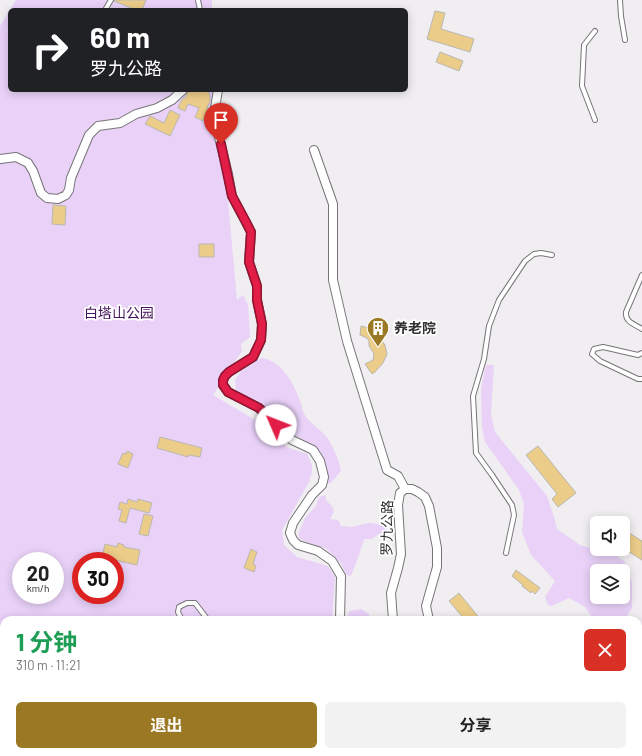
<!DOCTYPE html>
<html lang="zh">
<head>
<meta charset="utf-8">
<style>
	:root { --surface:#fff; --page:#f2f2f2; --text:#222; --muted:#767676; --accent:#9b7823 }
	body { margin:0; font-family:Barlow,"Noto Sans SC",sans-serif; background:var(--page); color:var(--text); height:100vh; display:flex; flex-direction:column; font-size:15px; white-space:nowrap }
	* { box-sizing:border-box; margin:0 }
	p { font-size:13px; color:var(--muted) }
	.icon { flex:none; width:22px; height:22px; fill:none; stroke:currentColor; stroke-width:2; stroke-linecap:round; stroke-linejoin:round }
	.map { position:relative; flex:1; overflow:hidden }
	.side { position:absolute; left:0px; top:616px; width:642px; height:140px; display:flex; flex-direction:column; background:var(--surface); border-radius:12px 12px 0 0; box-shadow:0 2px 10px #0003 }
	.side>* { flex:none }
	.guide { position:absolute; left:8px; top:8px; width:400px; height:84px; border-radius:6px; box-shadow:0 2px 10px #0003; background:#202124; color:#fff; overflow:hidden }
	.controls { position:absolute; left:590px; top:516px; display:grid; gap:8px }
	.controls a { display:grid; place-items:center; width:40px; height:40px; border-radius:6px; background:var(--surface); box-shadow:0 2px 10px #0003; font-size:20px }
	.speed { position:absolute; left:12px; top:552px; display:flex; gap:8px; font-size:20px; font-weight:700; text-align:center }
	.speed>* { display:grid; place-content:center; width:52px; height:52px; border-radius:50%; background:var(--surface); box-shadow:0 2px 10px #0003; line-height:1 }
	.speed small { font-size:10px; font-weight:400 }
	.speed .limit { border:6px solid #d22; background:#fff; color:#111 }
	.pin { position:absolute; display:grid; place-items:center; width:34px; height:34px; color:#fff; margin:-41px -17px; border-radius:50% 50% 50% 0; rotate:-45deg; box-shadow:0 0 4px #0007 }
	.pin .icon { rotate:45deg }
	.me { position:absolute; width:44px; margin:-22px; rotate:314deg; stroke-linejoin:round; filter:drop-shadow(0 0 3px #0008) }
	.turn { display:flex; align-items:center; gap:14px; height:84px; padding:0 16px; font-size:18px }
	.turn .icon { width:52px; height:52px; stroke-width:2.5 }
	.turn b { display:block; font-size:28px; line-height:34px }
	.round { display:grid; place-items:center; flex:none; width:42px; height:42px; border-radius:6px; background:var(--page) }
	.overview { display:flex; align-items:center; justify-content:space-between; height:68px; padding:0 16px }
	h1 { font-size:24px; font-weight:700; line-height:30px; color:#1e9e55 }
	.action { display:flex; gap:8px; margin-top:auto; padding:8px 16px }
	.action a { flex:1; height:46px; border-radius:6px; background:var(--accent); color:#fff; font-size:16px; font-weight:700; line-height:46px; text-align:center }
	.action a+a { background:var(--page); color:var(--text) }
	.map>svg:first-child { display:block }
</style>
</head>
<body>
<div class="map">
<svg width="642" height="756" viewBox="0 0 642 756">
	<rect width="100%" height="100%" fill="#f0eef1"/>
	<path fill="#e9d1f8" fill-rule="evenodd" d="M16,0H212V10H10V90H218L237,300L243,295L248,305L250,337L241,344L242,351L213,395L267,427L286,447L307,454L312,465V472L309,482L282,530L284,545L297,557L328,566L335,577L332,620H4V752H390L392,756H0V26ZM21,561H55V595H21ZM81,561H115V595H81Z
		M261,358C281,360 294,383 300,401C302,406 303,414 307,418C312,424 319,429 325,435C331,441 340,462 341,471L330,484L326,481L327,467L317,447L294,435L284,428L265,408L236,391L235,380L241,371Z
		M486,365H494L491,414L495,432L547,496L554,517L557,529L580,545L617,556L625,562L632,583V608L625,620H594L585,607L569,598L552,606L548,605L545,597L555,581L531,555L522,532L524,504L519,490L485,442L482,428L481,389ZM597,571H623V597H597Z
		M326,495V500L332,506L334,512L330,519L338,520L341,526L352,527L369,523L387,525L388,529L371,539H364L359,555L351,576L346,575L341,563L327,549L301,540L298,535L305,518L316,506L319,497Z
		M361,609L369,614L370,620H347L349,611Z
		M642,660V756H577V752H638V664Z
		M410,752H522L518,756H411Z"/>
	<path fill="#eccc89" stroke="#b8b7b3" d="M114,0H146L142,10H136L114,1Z
		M435,11L445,13L441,29L474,39L470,52L427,39Z
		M440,52L463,61L459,71L436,62Z
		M189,90H208L210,96V102L207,107L208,108L207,112L203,121L195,117L199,108L188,104L185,111L178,108L181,101L184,98H185Z
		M170,110L180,115L170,136L145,124L150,116L164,123Z
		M53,205L66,206L65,225L52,224Z
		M199,244H214V257H199Z
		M361,326L372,329L385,345L387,354L383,363L375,372L372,374L365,364L373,360L374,354L369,346V341L367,338L360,335Z
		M160,437L202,448L200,457L189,455L188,457L157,448Z
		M538,446L576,493L558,507L552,499L557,494L526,455Z
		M127,451L133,454L128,468L118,464L123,453L126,454Z
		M128,499L137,502L138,499L152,503L149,513L130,508L126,523L119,521L122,510L118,509L120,502L127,504Z
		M144,514L153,516L148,536L139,534Z
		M626,531L642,541V560L623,548V535Z
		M118,543L124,545V547L140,550L137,565L102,557L105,544L117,547Z
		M251,549L257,552L253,564L256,566L254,572L244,568Z
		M516,570L540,588L535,594L532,591L531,593L522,586L523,585L512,576Z
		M459,593L481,620H465L449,601Z"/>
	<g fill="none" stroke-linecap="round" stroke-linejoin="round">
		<path stroke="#cac8cb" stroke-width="12" stroke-dasharray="12 6" stroke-linecap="butt" d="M0,743L4,746
			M13,752L19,756"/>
		<g stroke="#777578" stroke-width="6">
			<path id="service" d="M198,0L200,10
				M620,0L621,16L625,40
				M105,10L111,0
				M595,120L582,86L584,45L595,31
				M642,275L626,312C625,322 634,324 642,329
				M642,353L638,355L603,347L594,349L592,354L600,361L638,379H642
				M506,553L514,515L512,505L492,475L476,453L473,396L484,359L489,326L499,300L525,261L534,254L541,253L552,255
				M182,620L178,612L179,607L187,603H195L208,620"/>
		</g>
		<g stroke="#777578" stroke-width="10">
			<path id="minor" d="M218,90L215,108L217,129L228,174L232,196L251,232L249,262L257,286V300L262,324L261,340L253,357L229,372L225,376L223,381V385L228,392L259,408L270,418L292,440L313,450L320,461L324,477L322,485L312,495L293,523L290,533L293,540L298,545L318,551L332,561L341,576L340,620
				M314,150L333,204V280L347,341L387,470L398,476L405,489
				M0,159L16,157L28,163L33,171L41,193L47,198L58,199L66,195L69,190L71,178L89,135L98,126L120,123L136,114L157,108L172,100L183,90
				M393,620L391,593L398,568L401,554L398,505L400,493L405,489H412L418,492L425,497L429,506L437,548V567L426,606L429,620
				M585,752L588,756
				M403,756V752
				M458,756L459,752
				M637,756L642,752"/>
		</g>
		<use href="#service" stroke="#fff" stroke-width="4"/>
		<use href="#minor" stroke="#fff" stroke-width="8"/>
	</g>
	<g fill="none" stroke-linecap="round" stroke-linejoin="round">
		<g stroke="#92132f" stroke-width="10">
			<path id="route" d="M221,144L232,196L246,222L251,232L249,262L257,286V300L262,324L261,340L253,357L229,372L225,376L223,380V385L228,392L259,408L276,425"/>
		</g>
		<use href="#route" stroke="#e11d48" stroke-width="7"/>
	</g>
	<defs>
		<g id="building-pin" transform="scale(1.15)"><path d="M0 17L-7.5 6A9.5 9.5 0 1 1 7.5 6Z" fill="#9b7823" stroke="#fff"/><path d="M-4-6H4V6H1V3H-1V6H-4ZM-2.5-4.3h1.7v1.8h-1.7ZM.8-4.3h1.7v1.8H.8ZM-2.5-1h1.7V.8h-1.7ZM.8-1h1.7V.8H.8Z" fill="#fff"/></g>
	</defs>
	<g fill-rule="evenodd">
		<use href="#building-pin" x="378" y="328"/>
	</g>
	<g text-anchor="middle" stroke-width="3.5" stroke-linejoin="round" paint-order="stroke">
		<g font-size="14" fill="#43145a" stroke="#fff">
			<text x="119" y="318">白塔山公园</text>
		</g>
		<g font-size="14" font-weight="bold" fill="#333233" stroke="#fff" text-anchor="start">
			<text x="394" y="333">养老院</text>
		</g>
		<g font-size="14" fill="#333233" stroke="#fff">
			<text transform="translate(387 528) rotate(-89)" y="5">罗九公路</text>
		</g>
	</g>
</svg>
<div class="controls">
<a><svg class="icon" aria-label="sound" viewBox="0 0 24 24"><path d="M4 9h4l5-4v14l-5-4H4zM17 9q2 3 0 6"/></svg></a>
<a><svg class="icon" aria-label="layers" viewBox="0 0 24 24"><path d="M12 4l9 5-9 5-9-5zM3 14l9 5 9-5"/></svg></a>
</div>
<div class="speed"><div>20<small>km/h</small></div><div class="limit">30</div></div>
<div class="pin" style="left:221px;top:144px;background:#d93025"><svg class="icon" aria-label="arrive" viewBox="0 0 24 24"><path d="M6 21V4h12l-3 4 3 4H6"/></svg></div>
<svg class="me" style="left:276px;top:425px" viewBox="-20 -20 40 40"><circle r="19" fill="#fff"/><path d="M0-13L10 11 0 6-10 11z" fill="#e11d48"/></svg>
<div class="guide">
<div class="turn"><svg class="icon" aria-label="right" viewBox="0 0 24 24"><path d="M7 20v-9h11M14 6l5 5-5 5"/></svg><div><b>60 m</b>罗九公路</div></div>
</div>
<section class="side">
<div class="overview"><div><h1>1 分钟</h1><p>310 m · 11:21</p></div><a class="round" style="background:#d93025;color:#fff"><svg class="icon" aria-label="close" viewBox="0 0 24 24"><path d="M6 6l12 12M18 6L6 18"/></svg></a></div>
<div class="action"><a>退出</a><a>分享</a></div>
</section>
</div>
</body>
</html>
